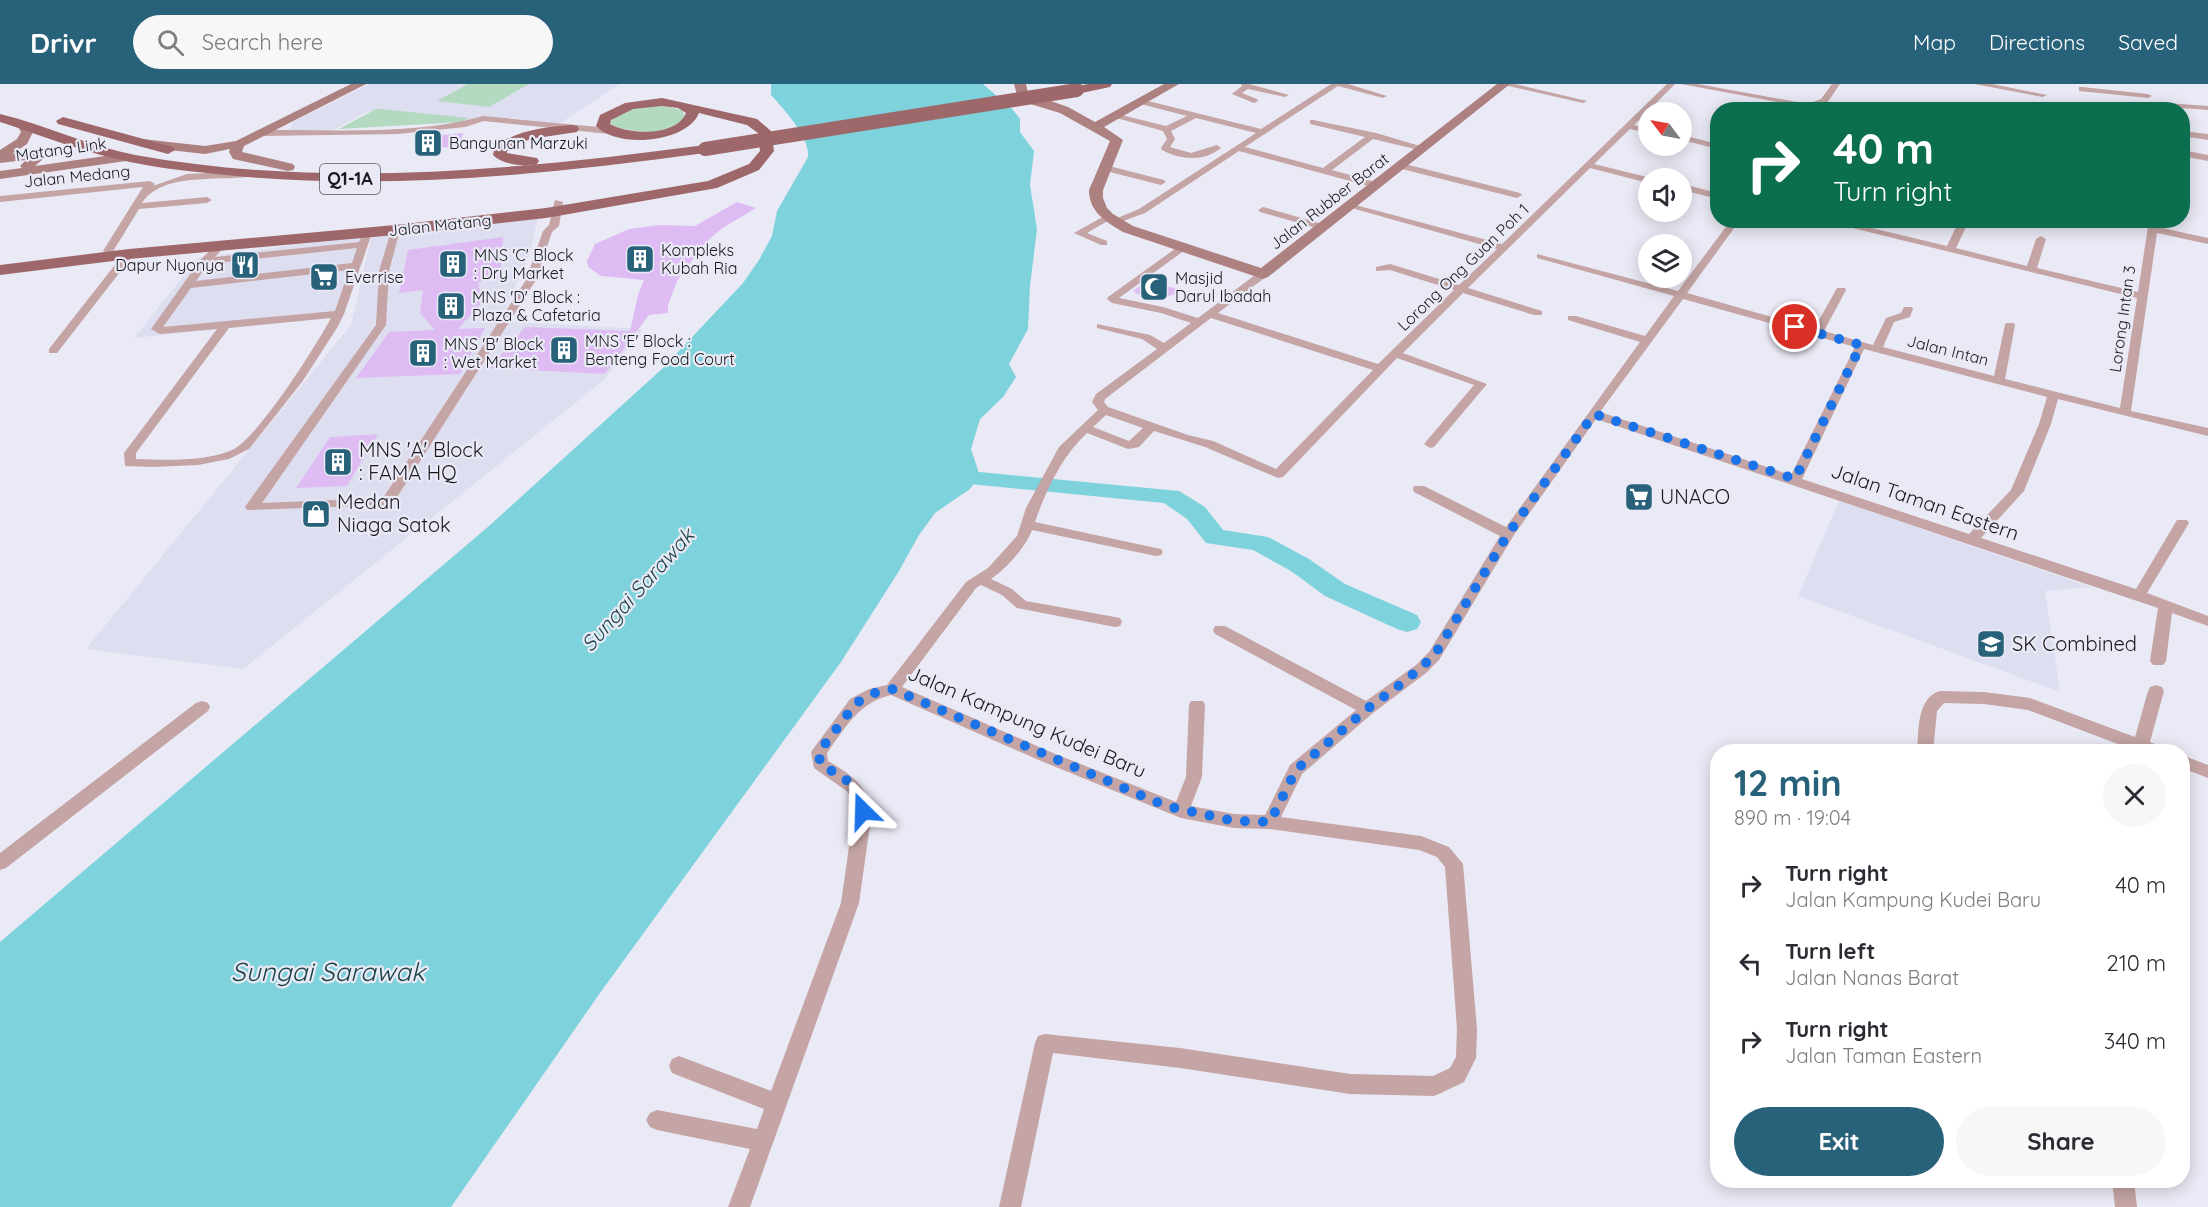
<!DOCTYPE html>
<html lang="en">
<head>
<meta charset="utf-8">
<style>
	:root { --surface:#fff; --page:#f7f7f7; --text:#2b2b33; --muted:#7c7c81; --accent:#28617a }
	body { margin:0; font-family:Quicksand,sans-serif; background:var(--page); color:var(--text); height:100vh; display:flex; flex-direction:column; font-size:22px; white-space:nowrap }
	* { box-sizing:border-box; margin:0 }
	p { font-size:20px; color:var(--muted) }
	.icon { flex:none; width:33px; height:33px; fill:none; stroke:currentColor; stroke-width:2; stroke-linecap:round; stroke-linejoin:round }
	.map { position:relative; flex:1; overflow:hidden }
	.drawer { position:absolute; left:1710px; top:660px; width:480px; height:444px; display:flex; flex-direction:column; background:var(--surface); border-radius:24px; box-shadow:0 3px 15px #0003 }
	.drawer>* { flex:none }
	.banner { position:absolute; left:1710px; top:18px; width:480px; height:126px; border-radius:24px; box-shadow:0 3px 15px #0003; background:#0b6e4f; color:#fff; overflow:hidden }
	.needle { width:39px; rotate:302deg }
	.fabs { position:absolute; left:1638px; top:18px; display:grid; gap:12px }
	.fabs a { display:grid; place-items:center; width:54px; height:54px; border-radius:50%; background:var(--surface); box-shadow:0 3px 15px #0003; font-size:30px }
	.pin { position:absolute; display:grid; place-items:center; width:51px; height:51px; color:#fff; margin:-26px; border:3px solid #fff; border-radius:50%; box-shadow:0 2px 6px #0007 }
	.me { position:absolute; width:66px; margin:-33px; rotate:338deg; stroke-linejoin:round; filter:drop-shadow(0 0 4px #0008) }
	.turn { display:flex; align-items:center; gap:21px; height:126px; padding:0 24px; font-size:27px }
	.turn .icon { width:78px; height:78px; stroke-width:2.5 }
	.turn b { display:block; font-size:42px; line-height:51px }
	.round { display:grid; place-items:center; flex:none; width:63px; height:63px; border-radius:32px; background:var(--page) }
	.summary { display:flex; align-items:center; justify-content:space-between; height:102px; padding:0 24px }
	h1 { font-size:36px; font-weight:700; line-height:45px; color:var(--accent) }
	.primary-button { display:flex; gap:12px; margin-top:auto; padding:12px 24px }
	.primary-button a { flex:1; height:69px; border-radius:36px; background:var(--accent); color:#fff; font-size:24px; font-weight:700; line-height:69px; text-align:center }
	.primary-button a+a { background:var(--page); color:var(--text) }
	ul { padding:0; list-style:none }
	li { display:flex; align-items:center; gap:18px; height:78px; padding:0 24px }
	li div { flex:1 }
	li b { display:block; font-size:22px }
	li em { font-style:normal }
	header { display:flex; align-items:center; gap:36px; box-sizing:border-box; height:84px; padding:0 30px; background:var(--accent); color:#fff }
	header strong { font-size:28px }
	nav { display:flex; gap:33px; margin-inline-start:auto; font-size:21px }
	.search { width:420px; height:54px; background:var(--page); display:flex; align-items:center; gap:15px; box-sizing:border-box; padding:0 21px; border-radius:33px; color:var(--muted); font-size:22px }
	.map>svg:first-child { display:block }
</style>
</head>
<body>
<header>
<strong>Drivr</strong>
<div class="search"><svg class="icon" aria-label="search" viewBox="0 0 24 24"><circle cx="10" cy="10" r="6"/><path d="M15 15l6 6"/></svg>Search here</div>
<nav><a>Map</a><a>Directions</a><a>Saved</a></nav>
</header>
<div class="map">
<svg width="2208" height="1123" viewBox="0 0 2208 1123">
	<rect width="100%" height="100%" fill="#eaeaf6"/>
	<path fill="#dedef1" d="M369,0H620L559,40L511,34L460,37L369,27L332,47H288L293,38Z
		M538,133L530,170L500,237L643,245L604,296L243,585L86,565L351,241L372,151Z
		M363,152L335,233L134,254L198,174Z
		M1839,417L2091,503L2045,507L2060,608L1798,512Z"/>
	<path fill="#b3dac1" d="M468,0H529L489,23L437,17Z
		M663,22L682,26L685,33C669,55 634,48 612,42L610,39C620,22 645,23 663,22Z
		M376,25H381L469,34L462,38L339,45Z"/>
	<path fill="#7dd2dc" d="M771,0H983L1013,26L1020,35V48L1034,67L1030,101L1037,145L1030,202L1028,245L1009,280L1016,293L1003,313L980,335L971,365L978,386V394L970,405L935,429L919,451L899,487L841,578L600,909L451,1123H0V858L489,442L663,284L743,199L759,176L772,152L777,127L808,73C811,55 783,24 771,11Z"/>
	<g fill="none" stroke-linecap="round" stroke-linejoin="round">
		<path fill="#7dd2dc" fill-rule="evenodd" d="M938,384L1179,407L1205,423L1223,446L1268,453L1309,475L1345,500L1417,531L1421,538L1417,545L1407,548L1397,545L1325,512L1291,487L1253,466L1206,459L1187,435L1164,419L929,396L926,391L929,386Z"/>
	</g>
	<path fill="#debcf3" d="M463,49L460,62L426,65L434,52Z
		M737,118L756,124L721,145L705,159L677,197L668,221V229L649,231L605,290L490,284L525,243L630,247L638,211L644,196L601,192L588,183L587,177L595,160L629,145L660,141L695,142Z
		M503,153L500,195L478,198L482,218L458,245L485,244L460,290L356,294L389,248L435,246L420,229L423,206L399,209L408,166Z
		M1146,197L1187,207L1156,215L1141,212L1133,207Z
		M378,350L347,402L296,404L330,353Z"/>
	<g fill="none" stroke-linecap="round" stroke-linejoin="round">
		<path fill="#c4a4a4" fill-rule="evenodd" d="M1241,0H1249L1289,11L1285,13L1248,5L1242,9L1257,15L1258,17L1254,19L1232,10L1242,2Z
			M1331,0H1348L1387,12L1383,14L1338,2L1245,63L1323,84L1365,53L1310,40V36H1313L1376,49L1427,64L1423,67L1373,55L1332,86L1379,99L1381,101L1376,104L1239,67L1145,129L1115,140L1110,137L1139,125L1256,49L1196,34L1171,47L1175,55L1170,63L1191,69L1217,61L1221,64C1204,78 1180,76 1162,66L1161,64L1167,55L1163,47L1113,33V29L1166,42L1187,32L1137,19L1136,17L1140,15L1261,45Z
			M1500,0H1515L1587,17L1583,19Z
			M1667,0H1675L1634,41L1648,45V49L1630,45L1594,80L1651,94H1648V99L1590,84L1468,204L1542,227V231H1534L1463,209L1403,269L1487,300L1434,363L1430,364L1424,360L1474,301L1397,274L1283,393L1278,394L1205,363L1154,347L1139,363L1128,365L1087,349C1062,372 1046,406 1035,438L1156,464L1161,465L1163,468L1161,471L1156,472L1032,446C1026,463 1006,485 991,495L1012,505L1026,517L1115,533L1120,534L1122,538L1120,542L1115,543L1017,524L1002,511L981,501L976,504L902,603L1053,669L1176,718L1186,693L1189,621L1191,617H1203L1205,621L1202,693L1191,722L1234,730L1265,731L1290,681L1356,626L1215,550L1213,546L1215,542H1225L1366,617L1416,581L1429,568L1500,452L1414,408L1413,405L1414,402H1424L1506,443L1640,258L1568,236V232H1576L1645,252L1674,212L1537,174V170L1678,207L1731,136H1740L1687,209L1814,245L1837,204H1845L1846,206L1824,247L1873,261L1886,234L1901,229L1904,223H1912L1913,225L1910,233L1894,238L1883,263L1994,292L2005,241L2006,239H2014L2015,241L2005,295L2120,324L2137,214L1820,136H1838L1947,162L1956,143L1961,140L1966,143L1956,164L2027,182L2036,155L2041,152L2046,155L2037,184L2138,208L2149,136H2159L2158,143L2208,154V160L2157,149L2131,327L2208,344V352L2058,315L2051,340L2024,407L1981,454L2136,505L2177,436H2187L2189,439L2147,509L2208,532V542L2172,529L2166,577L2163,581H2153L2150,577L2158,524L1596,335L1514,451L1439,576L1426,589L1373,629L1302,690L1281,733L1421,752L1449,763L1463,780L1477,945L1476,974L1464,998L1441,1009L1434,1012L1350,1010L1180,984L1053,969L1021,1123H999L1035,959L1038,952L1045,950L1180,964L1350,990L1433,992L1450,984L1456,973L1457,945L1445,783L1437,773L1419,766L1270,745L1234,744L1181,734L1041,677L891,611C858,619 846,643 827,669L828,677C850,690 866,700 872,727L859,819L750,1123H728L750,1065L657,1046L650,1043L646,1036L650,1029L657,1026L757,1045L764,1025L672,989L669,982L672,975L679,972L771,1007L841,819L854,727L848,708L814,684L811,668L850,615L869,605L887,601L966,498L988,484L1017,452L1026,424L1059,363L1098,326L1092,318L1096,310L1157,265L1142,255L1097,244V240L1150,251L1164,259L1191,239L1161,229L1112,219L1107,215L1108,213L1179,162H1185V166L1119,214L1163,223L1198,234L1259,188H1267V192L1218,229L1378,280L1454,206L1390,186L1376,187V183L1390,180L1459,201L1497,165L1348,123V119L1502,160ZM1683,215L1855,263L1791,391L1600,328ZM1211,234L1373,286L1276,385L1213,357L1188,351L1108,323L1104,318L1105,315ZM1864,265L2047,313L2039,340L2011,406L1969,450L1802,395ZM1106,331L1143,344L1129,357L1093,343Z
			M1681,0H1698L1808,20L1821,15L1832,0H1840L1827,19L1810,24Z
			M1974,0H1992L2047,11L2043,13Z
			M2082,3L2148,10L2152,12L2148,14L2079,7V3Z
			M2152,18L2208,22V26L2155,22H2152Z
			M1715,29H1718L1716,36L1712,34Z
			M483,32L609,44L613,47L609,50L484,37L465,43L398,50L260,52L256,49L260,46C333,45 413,52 483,32Z
			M2182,47L2208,50V56L2182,52Z
			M1682,51L1718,60V65L1682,56Z
			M2182,66L2208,71V77L2182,72Z
			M1401,79L1520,109L1522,111L1517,114L1398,84V80Z
			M1105,81L1164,96L1166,98L1161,101L1102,86V82Z
			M250,87L254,90L253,92C221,98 163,87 142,119L207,113L212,116L207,119L139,125L112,169L108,170L103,167L143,103L0,118V112L150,97L155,100L153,102L187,90Z
			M1682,100L1718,109V115L1682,106Z
			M555,116L563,118L559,142L552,148L536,196L392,421L247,426L245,423L247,420L376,241L379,187L392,144L400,146L389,187L386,241L262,419L383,414L526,196L543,147L549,141Z
			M1263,123L1326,141L1328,143L1323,146L1260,128L1258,126Z
			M1108,130L1111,131V135L1087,149L1107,157V161H1101L1074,149Z
			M364,147L372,149L344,230L337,244L302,298L249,365L229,375L198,381L153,383L125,382L124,369L217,245L160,250L151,245L201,175L219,158L227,160L215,173L359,158ZM357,164L352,179L196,197L208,180ZM349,186L335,227L163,243L191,204ZM331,234C316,262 258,354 232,366C204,378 165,376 136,375V369L229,244Z
			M125,168L134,170L57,269H49V265Z
			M2156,601L2162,603L2164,607L2150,658L2164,664L2166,668H2139L2028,626L1984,620L1944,619L1937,627L1933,668H1917C1919,648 1916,614 1940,607L1984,608L2030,614L2135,653L2148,607L2150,603Z
			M202,617L208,619L210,623L208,627L6,784L0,786V769L196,619Z
			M2182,671L2208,681V694L2182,684Z
			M2112,1096H2134L2137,1123H2115Z"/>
		<path fill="#ae8181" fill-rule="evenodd" d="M351,0H366L244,62L242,68L293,80L295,83L293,86L288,87L233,75L229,68L230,65L205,70L142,63L136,59L142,55L205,62L236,57Z
			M1014,0H1026L1028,9L1068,23L1095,38L1164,0H1179L1104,43L1123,56L1103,106V114L1107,124L1113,130L1133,142L1261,184L1497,0H1510L1268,193L1263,195L1123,148C1106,138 1089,128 1089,106L1110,57L1060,29L1027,19L1017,11Z
			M23,37L27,38L33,48L27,60L12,70C23,68 34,67 43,75L35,82L126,69L133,73L126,77L0,95V87L22,84L20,82L26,76L0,79V66L17,55L21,48L17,41Z"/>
		<path fill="#9e6769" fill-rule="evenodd" d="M1088,0H1112L1110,3L1077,10L1071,6L1073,3Z
			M662,14L757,35L771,47L774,67L759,86L717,104L546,134L395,151L129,175L0,191V181L129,165L395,141L546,124L708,97L749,80L760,67L758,49L747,41L699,29C687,59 617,65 596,42L600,31L625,19ZM662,22L678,24L686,29C676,53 629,51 610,40L611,36L633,25Z
			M0,30C46,41 88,62 135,71C324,105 516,86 705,61L712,65L705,69C542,91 380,108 216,90C188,87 158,84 130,78C86,69 43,52 0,38Z
			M63,33L173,63L175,66L168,70L58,40L56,37Z
			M572,41L577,42L579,45L577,48L530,55L507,67V69L537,74L539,77L537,80C524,83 503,81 493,71L495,62C518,46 545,43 572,41Z"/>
		<path stroke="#9e6769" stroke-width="14" d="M705,65L1077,6"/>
	</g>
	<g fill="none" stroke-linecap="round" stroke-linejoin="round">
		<path stroke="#1a73e8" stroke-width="10" stroke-dasharray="0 18" d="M863,727C860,698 842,694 820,680L819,668L856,619L875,609L892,605L1166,722L1234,737L1270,738L1296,686L1367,625L1405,597L1434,572L1508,450L1594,330L1795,395L1861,261L1795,243"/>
	</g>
	<defs>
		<g id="building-square" transform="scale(1.5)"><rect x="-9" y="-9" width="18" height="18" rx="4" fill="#28617a" stroke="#eaeaf6"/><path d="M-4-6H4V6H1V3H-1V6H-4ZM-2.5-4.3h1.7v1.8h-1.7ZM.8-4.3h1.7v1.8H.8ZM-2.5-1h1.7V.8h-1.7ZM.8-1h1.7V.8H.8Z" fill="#fff"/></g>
		<g id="restaurant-square" transform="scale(1.5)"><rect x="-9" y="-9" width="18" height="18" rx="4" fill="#28617a" stroke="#eaeaf6"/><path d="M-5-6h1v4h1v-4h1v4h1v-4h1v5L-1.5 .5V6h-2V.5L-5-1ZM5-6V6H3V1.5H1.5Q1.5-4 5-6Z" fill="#fff"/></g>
		<g id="supermarket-square" transform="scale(1.5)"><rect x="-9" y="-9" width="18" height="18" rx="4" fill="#28617a" stroke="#eaeaf6"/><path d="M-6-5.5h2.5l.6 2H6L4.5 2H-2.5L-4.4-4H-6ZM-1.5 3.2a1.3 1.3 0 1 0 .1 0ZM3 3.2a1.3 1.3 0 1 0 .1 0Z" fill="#fff"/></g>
		<g id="mosque-square" transform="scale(1.5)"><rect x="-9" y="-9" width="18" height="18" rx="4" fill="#28617a" stroke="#eaeaf6"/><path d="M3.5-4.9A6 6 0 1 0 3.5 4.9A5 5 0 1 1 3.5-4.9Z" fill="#fff"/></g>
		<g id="shop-square" transform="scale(1.5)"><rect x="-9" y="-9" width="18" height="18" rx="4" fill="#28617a" stroke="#eaeaf6"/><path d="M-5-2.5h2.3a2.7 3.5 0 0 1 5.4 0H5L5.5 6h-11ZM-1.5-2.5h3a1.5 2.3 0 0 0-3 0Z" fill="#fff"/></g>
		<g id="school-square" transform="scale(1.5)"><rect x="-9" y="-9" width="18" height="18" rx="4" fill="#28617a" stroke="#eaeaf6"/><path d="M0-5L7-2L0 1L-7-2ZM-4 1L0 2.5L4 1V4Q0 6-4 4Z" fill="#fff"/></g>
	</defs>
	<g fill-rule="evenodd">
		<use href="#building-square" x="428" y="59"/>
		<use href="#building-square" x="640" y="175"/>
		<use href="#building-square" x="453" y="180"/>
		<use href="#restaurant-square" x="245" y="181"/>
		<use href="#supermarket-square" x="324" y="193"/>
		<use href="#mosque-square" x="1154" y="203"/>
		<use href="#building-square" x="451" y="222"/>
		<use href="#building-square" x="564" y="266"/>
		<use href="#building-square" x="423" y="269"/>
		<use href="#building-square" x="338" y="378"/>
		<use href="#supermarket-square" x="1639" y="413"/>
		<use href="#shop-square" x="316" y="430"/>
		<use href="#school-square" x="1991" y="560"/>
	</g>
	<g text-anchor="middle" stroke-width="4.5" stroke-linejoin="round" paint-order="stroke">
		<g font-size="16" fill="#191a1e" stroke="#eaeaf6" text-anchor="start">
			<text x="449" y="65">Bangunan Marzuki</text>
			<text x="661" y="172">Kompleks<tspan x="661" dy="18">Kubah Ria</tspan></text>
			<text x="474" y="177">MNS 'C' Block<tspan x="474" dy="18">: Dry Market</tspan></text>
			<text x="224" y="187" text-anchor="end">Dapur Nyonya</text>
			<text x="345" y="199">Everrise</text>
			<text x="1175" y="200">Masjid<tspan x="1175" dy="18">Darul Ibadah</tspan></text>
			<text x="472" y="219">MNS 'D' Block :<tspan x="472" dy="18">Plaza &amp; Cafetaria</tspan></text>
			<text x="585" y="263">MNS 'E' Block :<tspan x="585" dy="18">Benteng Food Court</tspan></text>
			<text x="444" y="266">MNS 'B' Block<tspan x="444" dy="18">: Wet Market</tspan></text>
		</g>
		<g font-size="16" fill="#191a1e" stroke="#eaeaf6">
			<text transform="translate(61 65) rotate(-8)" y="6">Matang Link</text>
			<text transform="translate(77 92) rotate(-6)" y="6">Jalan Medang</text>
			<text transform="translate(1329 117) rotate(-38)" y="6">Jalan Rubber Barat</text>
			<text transform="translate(440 141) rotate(-6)" y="6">Jalan Matang</text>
			<text transform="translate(1463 183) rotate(-44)" y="6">Lorong Ong Guan Poh 1</text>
			<text transform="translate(2122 235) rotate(-82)" y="6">Lorong Intan 3</text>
			<text transform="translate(1948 266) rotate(14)" y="6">Jalan Intan</text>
		</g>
		<rect fill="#eaeaf6" stroke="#58585f" stroke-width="1.5" x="320" y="80" width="60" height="30" rx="4.5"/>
		<g font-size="18" font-weight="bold" fill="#191a1e">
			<text x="350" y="101">Q1-1A</text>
		</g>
		<g font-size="20" fill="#191a1e" stroke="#eaeaf6" text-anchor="start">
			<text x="359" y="373">MNS 'A' Block<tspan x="359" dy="23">: FAMA HQ</tspan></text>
			<text x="1660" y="420">UNACO</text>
			<text x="337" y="425">Medan<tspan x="337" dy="23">Niaga Satok</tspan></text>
			<text x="2012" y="567">SK Combined</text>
		</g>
		<g font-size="20" fill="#191a1e" stroke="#eaeaf6">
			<text transform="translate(1925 418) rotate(19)" y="7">Jalan Taman Eastern</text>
			<text transform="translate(1027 638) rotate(23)" y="7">Jalan Kampung Kudei Baru</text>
		</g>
		<g font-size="21" font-style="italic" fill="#1c4449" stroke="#eaeaf6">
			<text transform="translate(638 506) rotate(-48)" y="7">Sungai Sarawak</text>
		</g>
		<g font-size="26" font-style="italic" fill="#1c4449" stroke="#eaeaf6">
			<text x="328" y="897">Sungai Sarawak</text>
		</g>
	</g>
</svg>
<div class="fabs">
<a><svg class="needle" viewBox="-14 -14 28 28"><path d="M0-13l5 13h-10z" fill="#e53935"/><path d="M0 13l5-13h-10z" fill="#7c7c81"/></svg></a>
<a><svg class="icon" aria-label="sound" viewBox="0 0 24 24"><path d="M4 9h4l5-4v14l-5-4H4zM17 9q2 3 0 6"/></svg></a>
<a><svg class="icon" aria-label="layers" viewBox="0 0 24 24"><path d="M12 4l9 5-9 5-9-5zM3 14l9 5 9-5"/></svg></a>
</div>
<div class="pin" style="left:1795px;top:243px;background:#d93025"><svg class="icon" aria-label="arrive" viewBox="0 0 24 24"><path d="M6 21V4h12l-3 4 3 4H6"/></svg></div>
<svg class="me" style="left:863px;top:727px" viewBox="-20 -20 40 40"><path d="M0-17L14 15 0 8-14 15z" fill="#1a73e8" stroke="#fff" stroke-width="4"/></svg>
<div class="banner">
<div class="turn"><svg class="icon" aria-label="right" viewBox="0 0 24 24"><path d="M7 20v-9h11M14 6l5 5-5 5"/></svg><div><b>40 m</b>Turn right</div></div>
</div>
<section class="drawer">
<div class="summary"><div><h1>12 min</h1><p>890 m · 19:04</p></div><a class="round"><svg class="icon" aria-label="close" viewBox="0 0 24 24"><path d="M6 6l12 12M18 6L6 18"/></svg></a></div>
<ul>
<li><svg class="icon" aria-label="right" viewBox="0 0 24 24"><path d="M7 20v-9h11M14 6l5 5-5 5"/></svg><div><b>Turn right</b><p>Jalan Kampung Kudei Baru</p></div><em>40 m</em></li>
<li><svg class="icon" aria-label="left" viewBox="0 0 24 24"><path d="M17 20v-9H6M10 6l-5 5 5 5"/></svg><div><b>Turn left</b><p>Jalan Nanas Barat</p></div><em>210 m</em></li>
<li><svg class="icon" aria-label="right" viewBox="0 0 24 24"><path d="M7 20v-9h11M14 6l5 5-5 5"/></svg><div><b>Turn right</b><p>Jalan Taman Eastern</p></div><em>340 m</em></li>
</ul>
<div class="primary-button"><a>Exit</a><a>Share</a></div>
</section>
</div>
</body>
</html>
